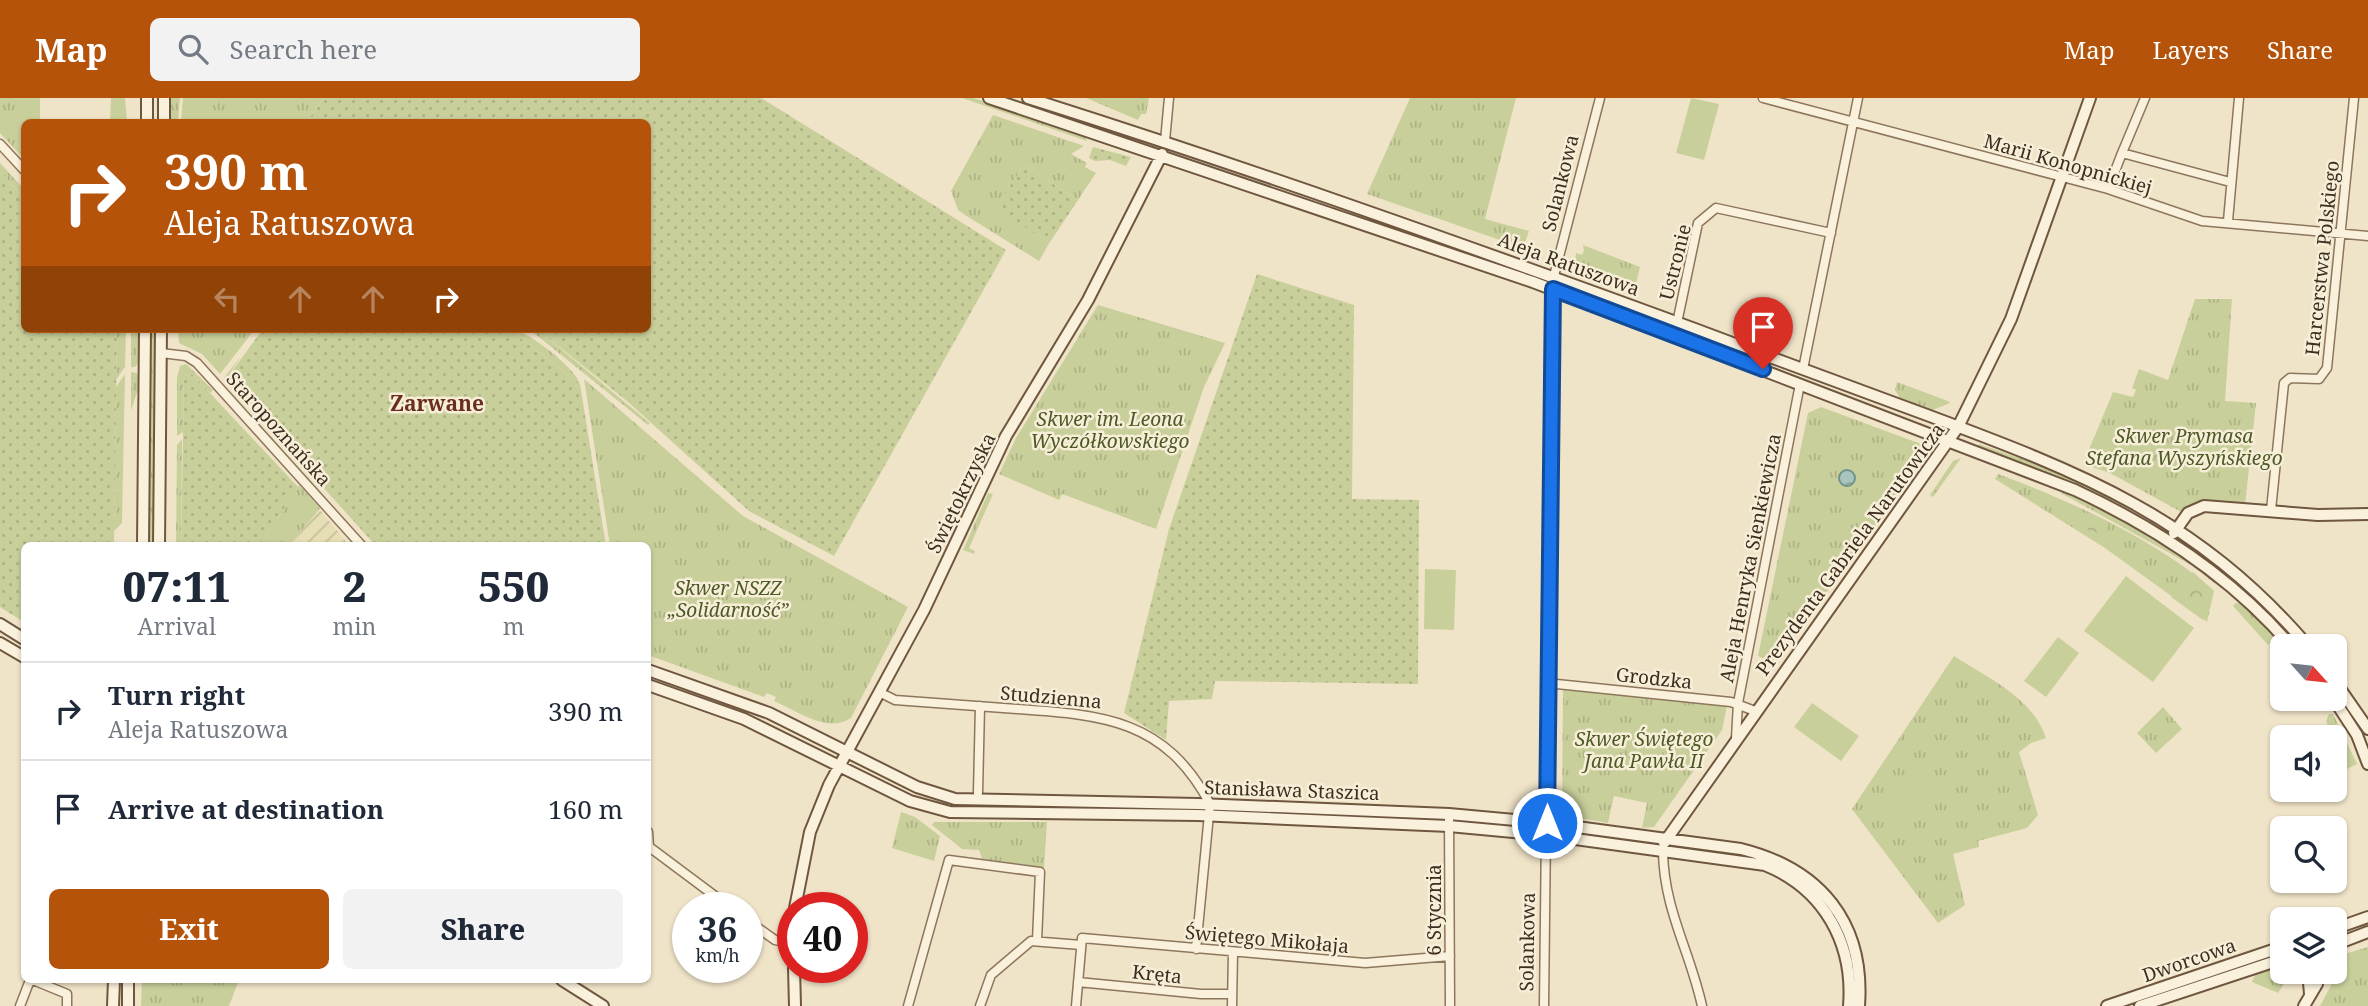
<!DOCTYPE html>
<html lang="en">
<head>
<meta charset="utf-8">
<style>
	:root { --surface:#fff; --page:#f2f2f3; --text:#1f2937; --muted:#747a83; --line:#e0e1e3; --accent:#b45309 }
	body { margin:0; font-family:"Noto Serif",serif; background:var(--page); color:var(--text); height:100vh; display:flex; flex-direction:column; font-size:26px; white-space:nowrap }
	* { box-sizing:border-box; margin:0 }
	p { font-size:23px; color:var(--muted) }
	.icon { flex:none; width:38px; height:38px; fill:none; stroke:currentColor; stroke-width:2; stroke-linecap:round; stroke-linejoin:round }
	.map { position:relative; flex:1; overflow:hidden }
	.side { position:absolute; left:21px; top:444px; width:630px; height:441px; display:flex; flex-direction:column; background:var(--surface); border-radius:10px; box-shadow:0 2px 5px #0004 }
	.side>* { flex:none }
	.banner { position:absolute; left:21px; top:21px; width:630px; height:214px; border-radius:10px; box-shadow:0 2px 5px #0004; background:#b45309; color:#fff; overflow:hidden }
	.needle { width:46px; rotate:117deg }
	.fabs { position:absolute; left:2270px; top:536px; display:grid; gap:14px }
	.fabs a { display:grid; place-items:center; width:77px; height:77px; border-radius:10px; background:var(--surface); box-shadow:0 2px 5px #0004; font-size:35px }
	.speed { position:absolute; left:672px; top:794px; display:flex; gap:14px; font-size:35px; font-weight:700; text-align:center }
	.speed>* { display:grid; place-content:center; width:91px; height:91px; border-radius:50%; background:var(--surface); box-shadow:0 2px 5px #0004; line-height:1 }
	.speed small { font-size:18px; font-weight:400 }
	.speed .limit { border:10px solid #d22; background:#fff; color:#111 }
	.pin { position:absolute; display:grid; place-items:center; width:60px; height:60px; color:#fff; margin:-72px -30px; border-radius:50% 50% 50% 0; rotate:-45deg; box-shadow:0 0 7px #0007 }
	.pin .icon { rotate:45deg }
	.me { position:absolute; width:77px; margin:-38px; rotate:0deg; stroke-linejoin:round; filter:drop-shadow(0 0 5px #0008) }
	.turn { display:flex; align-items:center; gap:24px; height:147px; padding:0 28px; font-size:32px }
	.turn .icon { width:91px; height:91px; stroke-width:2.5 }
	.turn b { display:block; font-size:49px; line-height:60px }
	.lanes { display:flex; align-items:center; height:66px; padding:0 28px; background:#0003; justify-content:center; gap:35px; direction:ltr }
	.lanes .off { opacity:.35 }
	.eta { display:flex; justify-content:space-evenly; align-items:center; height:119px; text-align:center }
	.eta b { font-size:42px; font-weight:800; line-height:49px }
	.action { display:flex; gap:14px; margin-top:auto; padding:14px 28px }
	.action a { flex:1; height:80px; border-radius:10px; background:var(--accent); color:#fff; font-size:28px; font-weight:800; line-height:80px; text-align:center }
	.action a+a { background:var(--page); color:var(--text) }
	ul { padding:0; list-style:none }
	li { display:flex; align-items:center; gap:21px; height:98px; padding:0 28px; border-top:2px solid var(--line) }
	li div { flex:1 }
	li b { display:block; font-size:26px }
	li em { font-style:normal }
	header { display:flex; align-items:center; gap:42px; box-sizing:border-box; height:98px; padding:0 35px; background:var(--accent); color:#fff }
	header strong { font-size:33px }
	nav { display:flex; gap:38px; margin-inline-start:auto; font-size:24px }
	.search { width:490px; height:63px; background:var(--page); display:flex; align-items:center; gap:18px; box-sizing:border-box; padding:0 24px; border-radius:10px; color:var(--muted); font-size:26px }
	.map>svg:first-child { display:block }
</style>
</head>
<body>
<header>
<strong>Map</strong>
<div class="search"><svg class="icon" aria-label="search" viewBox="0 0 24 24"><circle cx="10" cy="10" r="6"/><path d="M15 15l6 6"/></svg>Search here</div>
<nav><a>Map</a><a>Layers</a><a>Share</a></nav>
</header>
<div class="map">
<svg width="2368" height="908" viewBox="0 0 2368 908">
	<defs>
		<pattern id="farmland-furrows" width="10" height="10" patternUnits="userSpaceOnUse" patternTransform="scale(1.75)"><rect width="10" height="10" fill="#e6deb5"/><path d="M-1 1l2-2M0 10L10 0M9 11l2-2" fill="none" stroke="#c6bf9b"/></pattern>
		<pattern id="grass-tufts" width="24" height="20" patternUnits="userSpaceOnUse" patternTransform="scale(1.75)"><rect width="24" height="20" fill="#c9cf9b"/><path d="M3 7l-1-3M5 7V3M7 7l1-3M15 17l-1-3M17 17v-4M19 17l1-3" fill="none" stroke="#aeb285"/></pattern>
		<pattern id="forest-crowns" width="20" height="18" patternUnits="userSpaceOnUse" patternTransform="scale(1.75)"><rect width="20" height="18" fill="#c9cf9b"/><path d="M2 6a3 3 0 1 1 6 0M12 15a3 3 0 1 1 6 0" fill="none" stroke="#aeb285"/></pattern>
		<pattern id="garden-dots" width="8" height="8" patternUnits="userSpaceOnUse" patternTransform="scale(1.75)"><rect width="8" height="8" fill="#c9cf9b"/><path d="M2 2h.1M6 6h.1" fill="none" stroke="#aeb285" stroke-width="1.8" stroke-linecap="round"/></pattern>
		<pattern id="water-ripples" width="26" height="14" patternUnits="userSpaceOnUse" patternTransform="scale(1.75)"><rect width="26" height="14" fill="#a9c4bc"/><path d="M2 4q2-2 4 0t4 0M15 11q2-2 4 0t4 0" fill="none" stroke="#8ba098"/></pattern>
	</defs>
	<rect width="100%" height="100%" fill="#f0e4c8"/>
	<path fill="url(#farmland-furrows)" d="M319,411L350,448H289Z"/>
	<path fill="url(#grass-tufts)" d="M0,0H40V24H24V61L0,35Z
		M111,0H125L127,24H110Z
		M169,0H180L178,24H168Z
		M183,0H323L307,24H181Z
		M962,0H974L1085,39L1087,43Z
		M1003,0H1011L1133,37L1132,41Z
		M1086,0H1149L1146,16H1141L1138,22Z
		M1410,0H1516L1485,121L1529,133L1523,150L1367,96Z
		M993,17L1084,48L1071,56L1087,65L1085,69L1096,75L1078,102L1024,67L996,109L1050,144L1039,163L965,117L958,112L951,93Z
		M0,65L24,91V100L0,74Z
		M1411,134L1533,175L1532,178L1411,137Z
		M1583,147L1640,169L1635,189L1628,184L1579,169V164L1575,162L1576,155L1582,157L1584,153Z
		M2195,201H2232L2225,303L2256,305L2245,407C2224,405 2199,398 2183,415L2110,375L2083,366L2113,294L2133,299L2136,292L2132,290L2139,271L2168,282Z
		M1098,207L1225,245L1204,289L1156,431L1062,396L1059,402L999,376L1016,340Z
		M117,231H126L125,269L116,282Z
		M131,231H140L139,264L135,269H131Z
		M150,231H156L154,448H148Z
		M178,231H255L220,276L202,256L179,245Z
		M509,231C526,231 575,269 580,286Z
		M529,231H537L650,325L648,327Z
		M241,258L227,280L376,448L224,280Z
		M186,266L213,292L210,295L192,276L184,277L183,334L177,338V279L180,268Z
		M131,274L137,275L140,285L131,313Z
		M125,276L122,425L114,433L116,289Z
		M584,281L743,418L908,509L851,620C827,636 798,613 774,603L776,599L767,595L764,599L648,557V448H610Z
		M222,284L369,448H367Z
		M1897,284L1948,303L1950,305L1930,313L1901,302L1895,292Z
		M1821,309L1921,346L1925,358L1775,566L1758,558L1808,315Z
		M182,341L181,448H176L177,347Z
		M1979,346L2072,378L2144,418L2083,387L1978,349Z
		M1961,360L1933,399L1930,397L1953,363Z
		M1998,376C2068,402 2158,442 2214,493L2207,524L2105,450L1995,381Z
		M299,387L320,410L289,448H260Z
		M988,395L993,396L969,450L975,453L974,456L963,452Z
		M2061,395C2093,394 2189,461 2217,482L2214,485L2191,467Z
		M2236,505L2246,507L2278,540L2268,547L2233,508Z
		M1954,558C1988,580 2033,600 2046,640L2031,645L2019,654L2038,717L2027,730L1978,743L1979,749L1953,756L1965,807L1938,825L1852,711Z
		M1563,592L1727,608L1722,632L1654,729L1642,730L1647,705L1614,698L1608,725L1562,717Z
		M2163,609L2182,631L2156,655L2137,635Z
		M2329,616H2333L2357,666L2347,671L2326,623Z
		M901,714L915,719L940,738L934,763L892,750Z
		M934,724H1047L1044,770L982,761L979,752L962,751L932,727Z
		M2368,849V908H2320L2339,872L2335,870V859Z
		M2280,868L2286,883L2278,895L2252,884L2255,877Z
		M142,882H239L229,908H141Z"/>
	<path fill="url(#forest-crowns)" d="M2096,419L2109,426L2104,437L2080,429Z
		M2193,474L2214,493L2203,522L2171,499Z"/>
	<path fill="url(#garden-dots)" d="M323,0H761L1006,152L834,458L749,413L628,304L537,231H648V24H307Z
		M1093,49L1131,59L1126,68L1110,62L1095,63L1089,60Z
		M1024,67L1078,102L1050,144L995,110Z
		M0,74L24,100V231H117L114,448H24V524L0,509Z
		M1257,176L1354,207L1352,401L1419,402L1418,586L1215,583L1212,601L1169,603L1166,642L1124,615L1169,431Z
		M263,231H509L580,286L606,448H376L227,280Z
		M192,276L298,389L260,448H181L184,277Z"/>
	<path fill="#c9cf9b" d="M1691,0L1719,6L1704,62L1676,55Z
		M657,459L722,485L706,525L648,501V482Z
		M1425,471L1456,472L1454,532L1424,531Z
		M2126,478L2194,530L2153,584L2084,533Z
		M2058,539L2079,555L2046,599L2024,583Z
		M1812,605L1859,638L1841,663L1794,629Z
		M1916,671L1938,691L1897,735L1875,714Z"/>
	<path fill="url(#water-ripples)" stroke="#6f938a" stroke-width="2" d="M1839 380a8 8 0 1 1 16 0a8 8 0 1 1-16 0Z"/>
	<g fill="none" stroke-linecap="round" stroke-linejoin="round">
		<g stroke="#8d765c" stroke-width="11">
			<path id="street" d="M1763,0L2108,91L2202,123L2368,138
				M1165,43L1169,0
				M0,46L24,72
				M2122,55L2145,0
				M2108,91L2122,55L2230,84
				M2228,123L2239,0
				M1554,178L1600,0
				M1677,225L1698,125L1716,110L1831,135
				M161,255L186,258L197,265L362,448
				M1803,271L1858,0
				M2271,412L2284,285L2290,280L2319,281L2327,270L2354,0
				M1547,585L1731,604L1755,613
				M879,594L895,602C936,605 976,608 1017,611C1103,617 1165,621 1210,706L1196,851
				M1736,640L1738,605L1800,286
				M978,695L980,608
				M1449,716L1450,908
				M648,734L649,749
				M648,748L731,810
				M1663,754C1664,812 1690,853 1702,908
				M747,822L775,842L793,846
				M33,882L67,896V908
				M1078,884L1201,896H1232
				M20,908L30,882
				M908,908L949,762L1040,774L1037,843
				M980,908L991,877L1031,843L1081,847
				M1076,908L1082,840L1365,865L1450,858
				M1232,908L1233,855
				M1544,908L1546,732"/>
		</g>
		<g stroke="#6f573f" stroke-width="14">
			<path id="secondary" d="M147,0V24
				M989,0L1533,184L2075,392C2157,430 2232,479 2291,548
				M1028,0C1253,71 1474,150 1695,231C1772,260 1849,288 1927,317C2080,374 2197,419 2308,548
				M164,24V0
				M2174,435L2188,415L2204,408L2318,417L2368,416
				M143,448L145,231
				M159,448L161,231
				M0,526L24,541
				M0,545L24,559
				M648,572L769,615L917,689L955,701L1198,706L1449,716L1547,725L1741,751C1821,771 1865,825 1859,908
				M2334,582L2368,631
				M648,587L744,621L910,703L950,714L1198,717L1449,728L1546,737L1765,767C1824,791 1854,845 1849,908
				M2333,600L2357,637L2368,666
				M1547,725L1553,192
				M1664,745L1958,329L2011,221L2090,0
				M795,810L810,734L829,687L924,512L1006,338L1088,202L1162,56
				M2334,831L2368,819
				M2334,847L2368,834
				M794,870L795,908
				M2308,873L2310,896
				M128,882V908
				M562,882L603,908
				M113,908L114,882
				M2107,908L2282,849
				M2140,908L2282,861
				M2304,908L2317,886L2318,873"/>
		</g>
		<use href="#street" stroke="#faf1dc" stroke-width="8"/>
		<use href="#secondary" stroke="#faf1dc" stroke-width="10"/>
	</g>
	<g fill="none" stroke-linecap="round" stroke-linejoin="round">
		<g stroke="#114b97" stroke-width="18">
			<path id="route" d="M1547,725L1553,191L1763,271"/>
		</g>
		<use href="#route" stroke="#1a73e8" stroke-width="12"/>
	</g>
	<g text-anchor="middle" stroke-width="5" stroke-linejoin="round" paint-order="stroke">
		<g font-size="19" fill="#3d2e20" stroke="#f7eed8">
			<text transform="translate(2068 66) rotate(16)" y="7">Marii Konopnickiej</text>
			<text transform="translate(1560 85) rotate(-76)" y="7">Solankowa</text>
			<text transform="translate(2322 160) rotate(-84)" y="7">Harcerstwa Polskiego</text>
			<text transform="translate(1675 164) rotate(-76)" y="7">Ustronie</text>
			<text transform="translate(1569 166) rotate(20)" y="7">Aleja Ratuszowa</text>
			<text transform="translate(279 331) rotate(48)" y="7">Staropoznańska</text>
			<text transform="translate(961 395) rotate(-64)" y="7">Świętokrzyska</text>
			<text transform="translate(1850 451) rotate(-54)" y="7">Prezydenta Gabriela Narutowicza</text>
			<text transform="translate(1750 460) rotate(-79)" y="7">Aleja Henryka Sienkiewicza</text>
			<text transform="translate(1654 580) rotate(6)" y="7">Grodzka</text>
			<text transform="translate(1051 599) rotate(5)" y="7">Studzienna</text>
			<text transform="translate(1292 692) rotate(2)" y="7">Stanisława Staszica</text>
			<text transform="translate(1434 812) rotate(-90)" y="7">6 Stycznia</text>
			<text transform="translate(1267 841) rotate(5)" y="7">Świętego Mikołaja</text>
			<text transform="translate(1527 844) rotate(-89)" y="7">Solankowa</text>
			<text transform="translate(2189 862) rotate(-19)" y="7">Dworcowa</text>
			<text transform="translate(1157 876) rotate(6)" y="7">Kręta</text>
		</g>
		<g font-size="19" font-style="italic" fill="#4d5a26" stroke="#f7eed8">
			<text x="1110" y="328">Skwer im. Leona<tspan x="1110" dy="22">Wyczółkowskiego</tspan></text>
			<text x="2184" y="345">Skwer Prymasa<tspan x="2184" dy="22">Stefana Wyszyńskiego</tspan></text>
			<text x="728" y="497">Skwer NSZZ<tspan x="728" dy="22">„Solidarność”</tspan></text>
			<text x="1644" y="648">Skwer Świętego<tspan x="1644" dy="22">Jana Pawła II</tspan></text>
		</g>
		<g font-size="21" font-weight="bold" fill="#6b2e1e" stroke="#f7eed8">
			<text x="437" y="313">Zarwane</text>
		</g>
	</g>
</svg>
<div class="fabs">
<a><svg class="needle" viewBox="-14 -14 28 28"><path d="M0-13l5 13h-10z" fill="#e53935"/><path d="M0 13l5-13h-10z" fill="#747a83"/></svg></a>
<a><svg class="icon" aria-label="sound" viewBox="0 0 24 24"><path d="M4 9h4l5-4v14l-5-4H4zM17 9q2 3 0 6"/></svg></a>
<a><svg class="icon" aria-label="search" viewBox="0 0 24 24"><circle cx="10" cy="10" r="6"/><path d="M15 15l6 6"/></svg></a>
<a><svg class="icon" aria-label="layers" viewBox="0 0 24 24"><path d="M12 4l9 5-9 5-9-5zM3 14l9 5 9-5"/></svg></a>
</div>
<div class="speed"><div>36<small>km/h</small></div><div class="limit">40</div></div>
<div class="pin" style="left:1763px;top:271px;background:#d93025"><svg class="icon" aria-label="arrive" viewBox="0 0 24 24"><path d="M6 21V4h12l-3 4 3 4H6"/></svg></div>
<svg class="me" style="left:1547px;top:725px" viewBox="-20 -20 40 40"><circle r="17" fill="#1a73e8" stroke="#fff" stroke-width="3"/><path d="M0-11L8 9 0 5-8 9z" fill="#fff"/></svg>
<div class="banner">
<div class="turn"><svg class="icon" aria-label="right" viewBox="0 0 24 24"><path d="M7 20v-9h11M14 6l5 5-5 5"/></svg><div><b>390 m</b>Aleja Ratuszowa</div></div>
<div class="lanes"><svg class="icon off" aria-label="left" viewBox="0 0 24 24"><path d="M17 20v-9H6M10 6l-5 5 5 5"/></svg><svg class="icon off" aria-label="ahead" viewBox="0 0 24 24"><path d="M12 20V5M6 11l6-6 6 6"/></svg><svg class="icon off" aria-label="ahead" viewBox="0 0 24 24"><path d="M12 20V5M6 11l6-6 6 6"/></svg><svg class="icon" aria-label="right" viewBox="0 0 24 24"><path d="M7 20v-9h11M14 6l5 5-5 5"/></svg></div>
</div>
<section class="side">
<div class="eta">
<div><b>07:11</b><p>Arrival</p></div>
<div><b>2</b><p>min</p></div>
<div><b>550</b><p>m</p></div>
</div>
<ul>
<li><svg class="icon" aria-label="right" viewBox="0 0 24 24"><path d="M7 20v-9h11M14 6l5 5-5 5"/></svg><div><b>Turn right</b><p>Aleja Ratuszowa</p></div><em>390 m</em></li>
<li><svg class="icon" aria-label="arrive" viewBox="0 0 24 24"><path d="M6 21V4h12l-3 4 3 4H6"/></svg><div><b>Arrive at destination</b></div><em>160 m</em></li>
</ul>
<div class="action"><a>Exit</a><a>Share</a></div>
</section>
</div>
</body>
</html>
